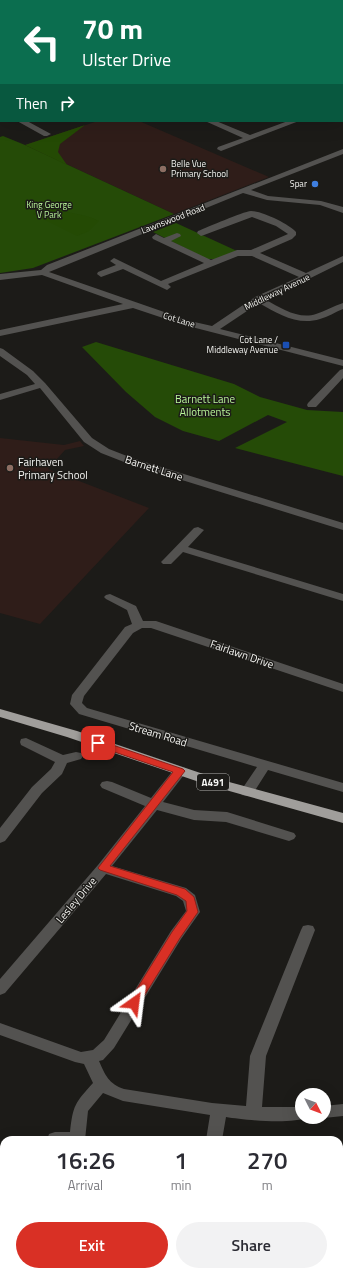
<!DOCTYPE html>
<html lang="en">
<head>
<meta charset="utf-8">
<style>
	:root { --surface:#fff; --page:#f2f2f3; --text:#2b2b33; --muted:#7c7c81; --accent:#d93025 }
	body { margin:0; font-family:"Titillium Web",sans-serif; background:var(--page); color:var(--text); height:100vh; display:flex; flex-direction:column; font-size:15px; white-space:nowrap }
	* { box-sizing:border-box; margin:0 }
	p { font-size:13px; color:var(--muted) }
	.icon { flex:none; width:22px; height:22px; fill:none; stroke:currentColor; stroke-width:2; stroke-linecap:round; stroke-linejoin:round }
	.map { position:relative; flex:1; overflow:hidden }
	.sheet { position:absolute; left:0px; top:1136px; width:343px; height:140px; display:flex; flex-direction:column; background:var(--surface); border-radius:12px 12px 0 0; box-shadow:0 4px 16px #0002 }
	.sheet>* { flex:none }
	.banner { position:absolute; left:0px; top:0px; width:343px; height:122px; box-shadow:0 4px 16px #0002; background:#0b6e4f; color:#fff; overflow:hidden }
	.needle { width:26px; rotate:132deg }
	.controls { position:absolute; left:295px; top:1088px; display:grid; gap:8px }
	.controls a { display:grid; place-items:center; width:36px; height:36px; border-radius:50%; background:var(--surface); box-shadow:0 4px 16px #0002; font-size:20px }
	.pin { position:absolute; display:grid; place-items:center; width:34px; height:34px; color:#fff; margin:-17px; border-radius:8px; box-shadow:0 2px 6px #0006 }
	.me { position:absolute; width:44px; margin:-22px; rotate:31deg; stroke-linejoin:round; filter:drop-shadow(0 0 3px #0008) }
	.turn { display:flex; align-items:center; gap:14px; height:84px; padding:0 16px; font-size:18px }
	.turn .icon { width:52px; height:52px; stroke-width:2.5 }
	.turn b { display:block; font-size:28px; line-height:34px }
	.then { display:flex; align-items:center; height:38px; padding:0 16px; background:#0003; gap:8px; font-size:15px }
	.eta { display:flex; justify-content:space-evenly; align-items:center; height:68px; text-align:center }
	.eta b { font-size:24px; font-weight:600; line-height:28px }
	.action { display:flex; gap:8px; margin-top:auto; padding:8px 16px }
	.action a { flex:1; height:46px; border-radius:24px; background:var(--accent); color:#fff; font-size:16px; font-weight:600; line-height:46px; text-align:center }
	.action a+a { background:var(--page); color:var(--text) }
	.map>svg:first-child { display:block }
</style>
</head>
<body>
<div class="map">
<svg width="343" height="1276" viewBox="0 0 343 1276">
	<rect width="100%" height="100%" fill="#1c1b18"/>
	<path fill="#2f1d19" d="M98,121H139L269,177L174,214L25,145Z
		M0,438L64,445L80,441L84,446L65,450L48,469L149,508L40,624L0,613Z"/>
	<path fill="#254b07" d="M3,136L25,145L174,214L33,268L0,273V137Z
		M176,223L237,251L216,259H207L153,232Z
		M96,342L234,384L260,397L307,410L343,412V476L235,448L287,422L268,415L219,441L183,431L155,417L126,392L82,347Z"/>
	<path fill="#244a04" d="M85,125L60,144L58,152L67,165L25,145Z
		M49,208C66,213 83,213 99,221L89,231L77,236L33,214Z"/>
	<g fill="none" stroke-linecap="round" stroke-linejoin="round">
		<path fill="#535250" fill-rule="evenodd" d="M12,0H19L12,1Z
			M76,0H83L76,1Z
			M139,0H146L139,1Z
			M0,19H1L0,25Z
			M342,44H343V49H342Z
			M0,47H1V51H0Z
			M0,67H1V72H0Z
			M342,70H343V74H342Z
			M0,94H1V98H0Z
			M342,98H343V102H342Z
			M0,109H1V114H0Z
			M17,121H27L51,134L47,136H44Z
			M205,121H216L250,135L288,121H299L221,151L217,149L218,147L243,138Z
			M343,149V154L251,190L268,196L321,201L343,207V213L320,205L267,200L243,193L49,272L190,321L212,326L255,297L299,277L252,256H238L168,284L171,287L167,290L123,269L101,277L97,274L98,272L116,265L110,261L114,258L161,281L204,263L153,239L152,237L156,234L164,238L177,233L180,234L181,236L171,241L211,260L237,250H251L288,234L276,226L252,217L204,235L201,236L197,233L198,231C208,227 242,212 251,211C262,211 289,224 296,232V235L292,239L260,253L306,273L343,256V262L266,300C281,308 299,320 316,314C325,311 334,306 343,303V309C335,312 328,317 320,319C298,326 278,314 259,303L220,329L343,360V366L184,325L133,308L0,336V330L123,304L42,275L0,280V274L41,270L47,265Z
			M0,348L3,349L33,371L45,383L92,438L109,449L132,458L343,523V530L124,462L101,453L84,442L40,388L0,400V394L35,384L27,375L0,356Z
			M343,369V378L316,407H308L307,405L308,403L340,370Z
			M198,527L204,530L188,547L343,594V601L183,552L171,564H163L161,562L163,560L194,528Z
			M110,594L136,606L143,621H156L343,684V692L151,628H142L133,633L84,696L82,703L87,708L343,783V792L268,770L252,795L247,796L242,795L240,792L257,767L79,714L70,704L72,695L125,627L132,624L127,610L106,599L104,597L106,595Z
			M26,738L63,755L76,752L81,753L83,756L81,759L67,763L62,774L42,793L5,841L0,843V828L32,787L51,769L55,762L21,745L20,742L21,739Z
			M180,767L185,768L187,771L163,802L194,810L227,812L294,833L296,836L294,839L289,841L226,822L194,820L157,810L112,866L186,888L195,895L200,912L181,939L114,1048L103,1060L99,1061C105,1075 109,1084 124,1089L212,1103L246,1106L250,1056L301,930L303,926L308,925L313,926L315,930L266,1056L262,1107H302V1117H308C292,1125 244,1120 226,1117L222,1140H206L210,1115L123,1101L103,1093L88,1111L85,1140H47L49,1134L55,1132H70C73,1105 75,1103 93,1083L84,1064L75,1062L0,1035V1023L81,1052L93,1050L104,1040L171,931L186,911L183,901L176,896L106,874L5,993L0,995V979L98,865L145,806L102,788L100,785L102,782L107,781L112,782L151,798L175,768Z
			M343,1104V1116L324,1118L320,1117H324V1106Z"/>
		<path fill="#a09e9b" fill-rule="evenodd" d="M0,709L77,731L218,779L343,813V823L208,785L67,737L0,717Z"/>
	</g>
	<path fill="#d93025" stroke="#8d1f18" d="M98,740L183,769L185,771L110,866L185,889L194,897L198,912L180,938L138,1006L134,1007L130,1006L128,1003L172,932L187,911L186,901L177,895L100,870L98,868L173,772L94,745L93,743L94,741Z"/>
	<g fill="#8d6e63" stroke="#1c1b18" stroke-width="1.5">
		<circle cx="163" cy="169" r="4"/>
		<circle cx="10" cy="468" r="4"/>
	</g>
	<circle fill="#3f7fe0" stroke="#1c1b18" stroke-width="1.5" cx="315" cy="184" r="4"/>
	<rect fill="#1a4fb4" stroke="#1c1b18" stroke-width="1.5" x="282" y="341" width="8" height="8" rx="2"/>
	<g text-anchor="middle" stroke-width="3" stroke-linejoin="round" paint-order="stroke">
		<g font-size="9" fill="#f4f4f1" stroke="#1c1b18" text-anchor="end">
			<text x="171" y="167" text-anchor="start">Belle Vue<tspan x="171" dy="10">Primary School</tspan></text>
			<text x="307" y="187">Spar</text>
			<text x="278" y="343">Cot Lane /<tspan x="278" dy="10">Middleway Avenue</tspan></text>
		</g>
		<g font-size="9" fill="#b9f599" stroke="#1c1b18">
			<text x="49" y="208">King George<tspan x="49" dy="10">V Park</tspan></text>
		</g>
		<g font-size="9" fill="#f4f4f1" stroke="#1c1b18">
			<text transform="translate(173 219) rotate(-21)" y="3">Lawnswood Road</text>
			<text transform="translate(277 292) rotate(-26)" y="3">Middleway Avenue</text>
			<text transform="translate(179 320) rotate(17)" y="3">Cot Lane</text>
		</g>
		<rect fill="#1c1b18" stroke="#b3b3b0" stroke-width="1" x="197" y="774" width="32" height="16" rx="3"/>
		<g font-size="10" font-weight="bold" fill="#f4f4f1">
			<text x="213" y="786">A491</text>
		</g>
		<g font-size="11" fill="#b9f599" stroke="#1c1b18">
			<text x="205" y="403">Barnett Lane<tspan x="205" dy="13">Allotments</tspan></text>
		</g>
		<g font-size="11" fill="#f4f4f1" stroke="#1c1b18" text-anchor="start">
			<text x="18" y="466">Fairhaven<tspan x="18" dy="13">Primary School</tspan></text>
		</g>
		<g font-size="11" fill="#f4f4f1" stroke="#1c1b18">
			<text transform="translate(154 468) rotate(18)" y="4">Barnett Lane</text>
			<text transform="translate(242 654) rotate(19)" y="4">Fairlawn Drive</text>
			<text transform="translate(158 734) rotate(17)" y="4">Stream Road</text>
			<text transform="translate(76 900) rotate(-50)" y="4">Lesley Drive</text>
		</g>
	</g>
</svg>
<div class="controls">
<a><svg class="needle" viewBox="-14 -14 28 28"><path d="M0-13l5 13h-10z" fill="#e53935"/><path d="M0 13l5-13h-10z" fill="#7c7c81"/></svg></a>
</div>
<div class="pin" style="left:98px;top:743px;background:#d93025"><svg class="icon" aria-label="arrive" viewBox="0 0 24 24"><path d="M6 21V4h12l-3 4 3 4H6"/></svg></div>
<svg class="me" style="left:134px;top:1003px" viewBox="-20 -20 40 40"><path d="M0-17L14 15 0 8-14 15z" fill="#d93025" stroke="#fff" stroke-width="4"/></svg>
<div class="banner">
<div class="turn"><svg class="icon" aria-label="left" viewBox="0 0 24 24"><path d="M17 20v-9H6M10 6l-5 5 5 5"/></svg><div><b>70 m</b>Ulster Drive</div></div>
<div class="then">Then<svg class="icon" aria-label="right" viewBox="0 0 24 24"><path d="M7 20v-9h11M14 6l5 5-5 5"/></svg></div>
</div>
<section class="sheet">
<div class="eta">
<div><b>16:26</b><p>Arrival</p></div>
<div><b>1</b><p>min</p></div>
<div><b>270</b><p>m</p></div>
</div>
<div class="action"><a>Exit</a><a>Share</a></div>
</section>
</div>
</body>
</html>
